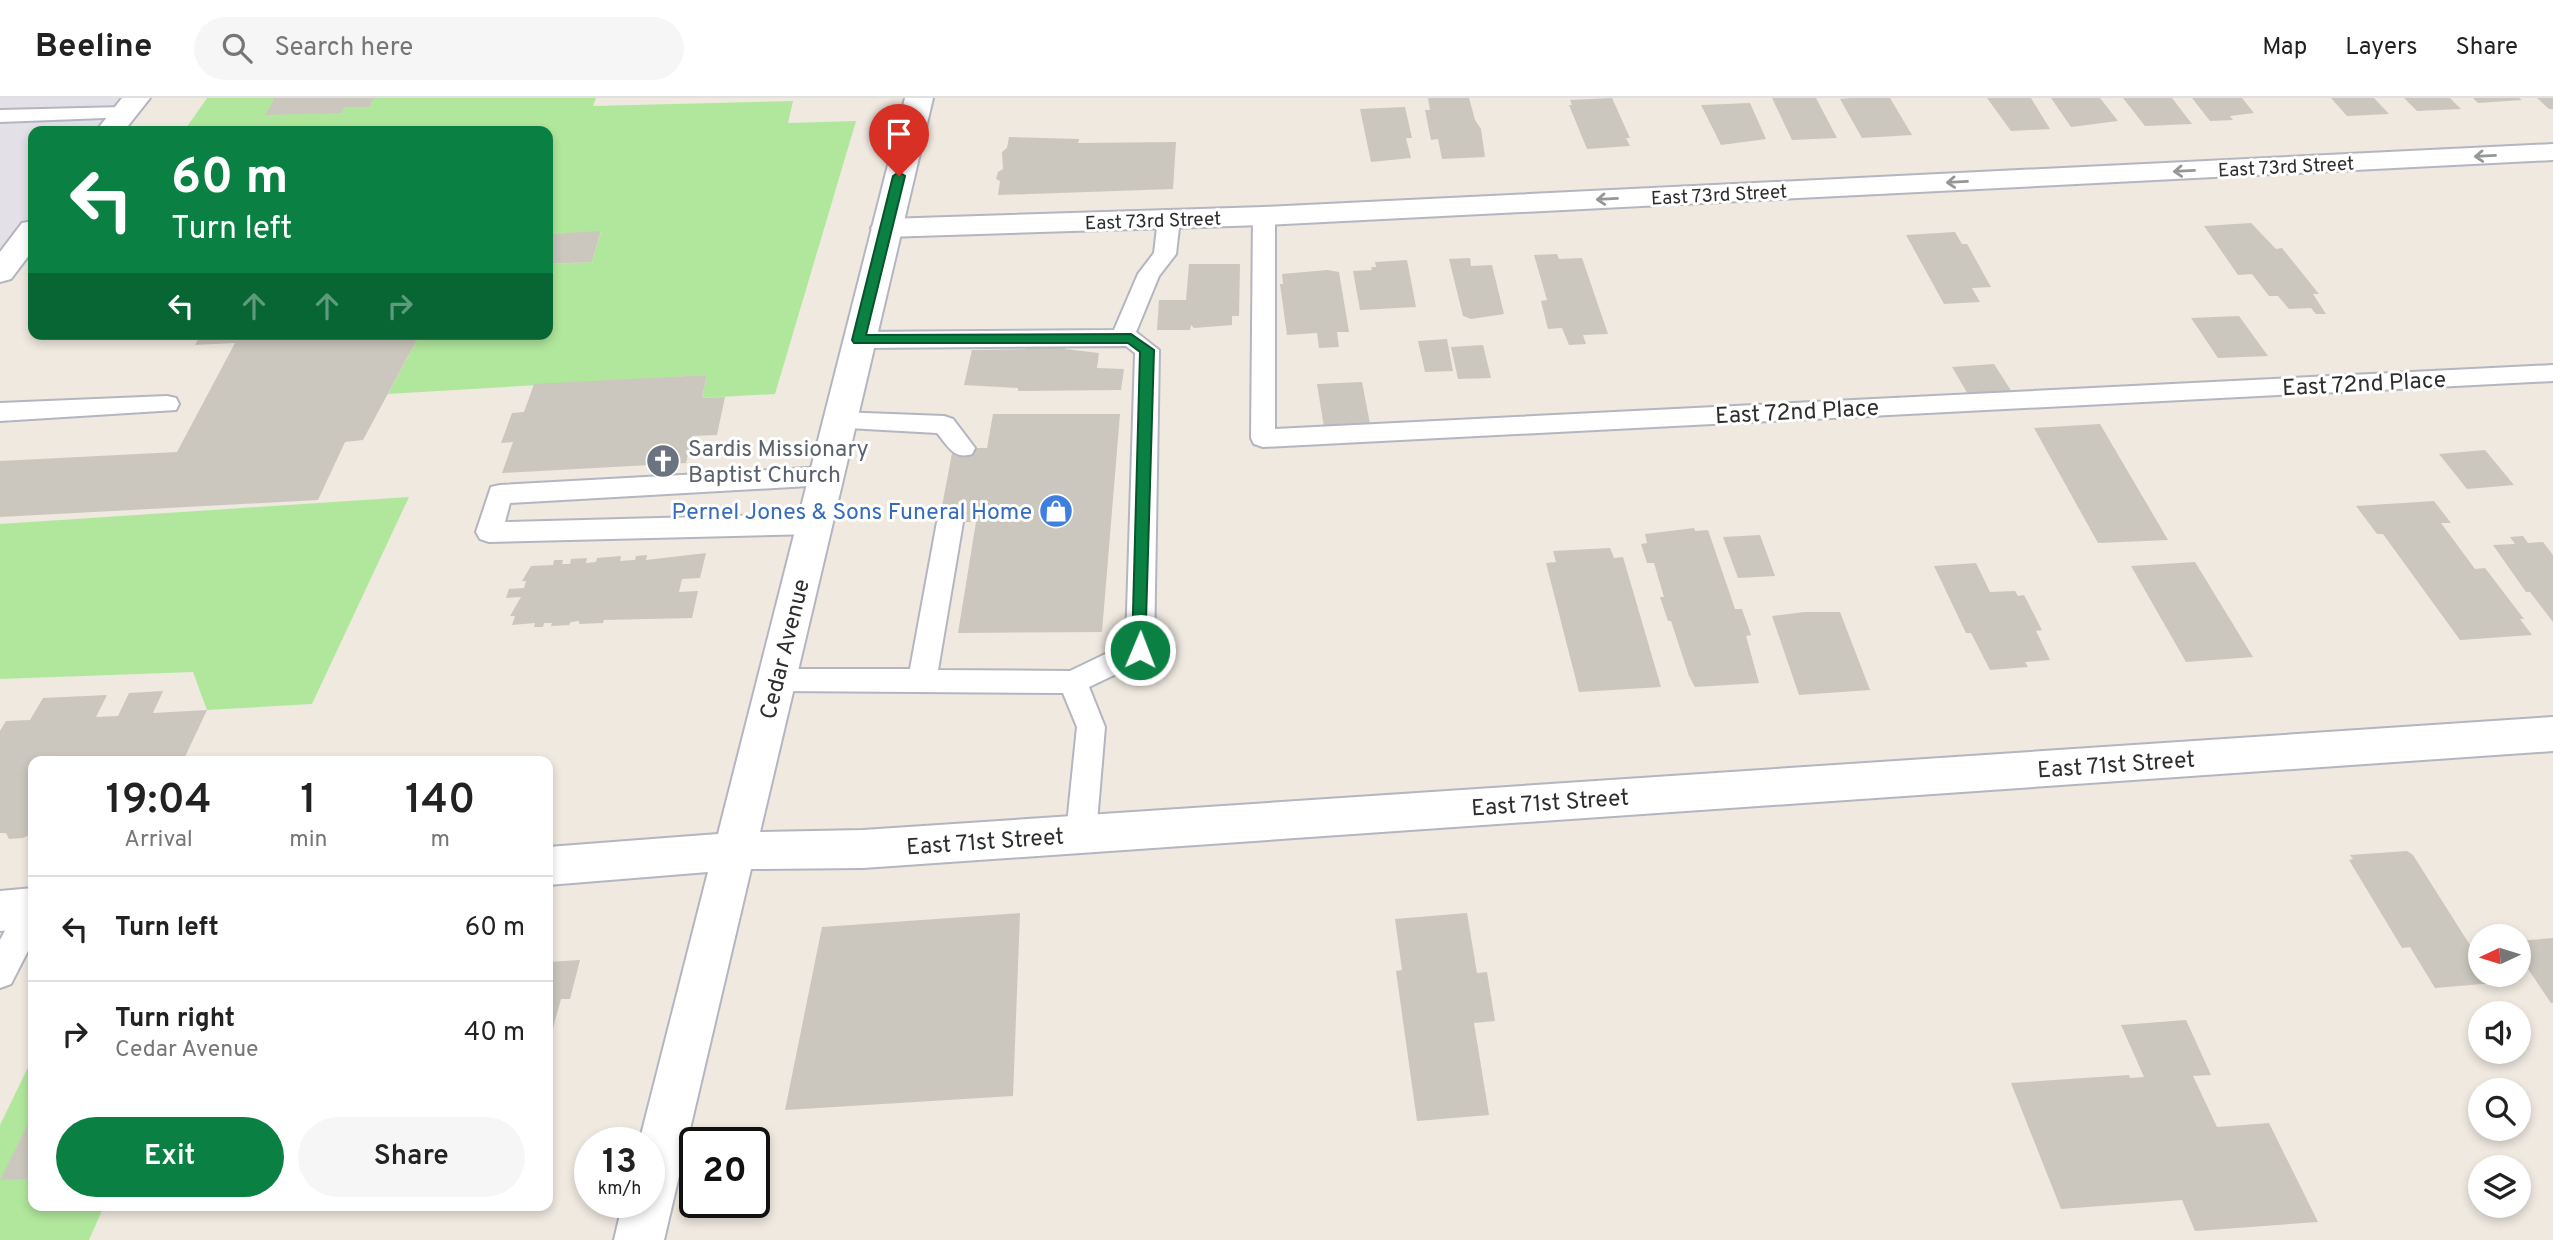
<!DOCTYPE html>
<html lang="en">
<head>
<meta charset="utf-8">
<style>
	:root { --surface:#fff; --page:#f6f6f6; --text:#222; --muted:#767676; --line:#e0e0e0; --accent:#0b8043 }
	body { margin:0; font-family:Overpass,sans-serif; background:var(--page); color:var(--text); height:100vh; display:flex; flex-direction:column; font-size:26px; white-space:nowrap }
	* { box-sizing:border-box; margin:0 }
	p { font-size:23px; color:var(--muted) }
	.icon { flex:none; width:38px; height:38px; fill:none; stroke:currentColor; stroke-width:2; stroke-linecap:round; stroke-linejoin:round }
	.map { position:relative; flex:1; overflow:hidden }
	.panel { position:absolute; left:28px; top:658px; width:525px; height:455px; display:flex; flex-direction:column; background:var(--surface); border-radius:14px; box-shadow:0 4px 10px #0003 }
	.panel>* { flex:none }
	.banner { position:absolute; left:28px; top:28px; width:525px; height:214px; border-radius:14px; box-shadow:0 4px 10px #0003; background:#0b8043; color:#fff; overflow:hidden }
	.needle { width:46px; rotate:266deg }
	.tools { position:absolute; left:2468px; top:826px; display:grid; gap:14px }
	.tools a { display:grid; place-items:center; width:63px; height:63px; border-radius:50%; background:var(--surface); box-shadow:0 4px 10px #0003; font-size:35px }
	.speed { position:absolute; left:574px; top:1029px; display:flex; gap:14px; font-size:35px; font-weight:700; text-align:center }
	.speed>* { display:grid; place-content:center; width:91px; height:91px; border-radius:50%; background:var(--surface); box-shadow:0 4px 10px #0003; line-height:1 }
	.speed small { font-size:18px; font-weight:400 }
	.speed .limit { border:4px solid #111; border-radius:10px; background:#fff; color:#111 }
	.pin { position:absolute; display:grid; place-items:center; width:60px; height:60px; color:#fff; margin:-72px -30px; border-radius:50% 50% 50% 0; rotate:-45deg; box-shadow:0 0 7px #0007 }
	.pin .icon { rotate:45deg }
	.me { position:absolute; width:77px; margin:-38px; rotate:1deg; stroke-linejoin:round; filter:drop-shadow(0 0 5px #0008) }
	.turn { display:flex; align-items:center; gap:24px; height:147px; padding:0 28px; font-size:32px }
	.turn .icon { width:91px; height:91px; stroke-width:2.5 }
	.turn b { display:block; font-size:49px; line-height:60px }
	.lanes { display:flex; align-items:center; height:66px; padding:0 28px; background:#0003; justify-content:center; gap:35px; direction:ltr }
	.lanes .off { opacity:.35 }
	.eta { display:flex; justify-content:space-evenly; align-items:center; height:119px; text-align:center }
	.eta b { font-size:42px; font-weight:600; line-height:49px }
	.action { display:flex; gap:14px; margin-top:auto; padding:14px 28px }
	.action a { flex:1; height:80px; border-radius:42px; background:var(--accent); color:#fff; font-size:28px; font-weight:600; line-height:80px; text-align:center }
	.action a+a { background:var(--page); color:var(--text) }
	ul { padding:0; list-style:none }
	li { display:flex; align-items:center; gap:21px; height:105px; padding:0 28px; border-top:2px solid var(--line) }
	li div { flex:1 }
	li b { display:block; font-size:26px }
	li em { font-style:normal }
	header { display:flex; align-items:center; gap:42px; box-sizing:border-box; height:98px; padding:0 35px; background:var(--surface); border-bottom:2px solid var(--line) }
	header strong { font-size:33px }
	nav { display:flex; gap:38px; margin-inline-start:auto; font-size:24px }
	.search { width:490px; height:63px; background:var(--page); display:flex; align-items:center; gap:18px; box-sizing:border-box; padding:0 24px; border-radius:38px; color:var(--muted); font-size:26px }
	.map>svg:first-child { display:block }
</style>
</head>
<body>
<header>
<strong>Beeline</strong>
<div class="search"><svg class="icon" aria-label="search" viewBox="0 0 24 24"><circle cx="10" cy="10" r="6"/><path d="M15 15l6 6"/></svg>Search here</div>
<nav><a>Map</a><a>Layers</a><a>Share</a></nav>
</header>
<div class="map">
<svg width="2553" height="1142" viewBox="0 0 2553 1142">
	<rect width="100%" height="100%" fill="#efe9e0"/>
	<path fill="#e3e0e8" d="M0,0H136L110,33H33V132L0,174Z"/>
	<path fill="#b1e79c" d="M207,0H596L593,8L793,3L788,25L856,23L775,296L702,300L707,277L388,296L420,236H548V166L592,164L601,134L548,136V33H184Z
		M409,399L312,606L207,612L193,574L0,581V426Z
		M33,959V1108H104L89,1142H0V1027Z"/>
	<path fill="#cbc7be" d="M272,0H374L369,9H344L341,15L265,17L274,2Z
		M1428,0H1469L1475,22L1481,31L1485,59L1442,61L1438,41L1431,42L1425,12H1430Z
		M1612,0L1630,40H1626L1630,48L1587,51L1569,7H1572L1570,2Z
		M1772,0H1816L1837,40L1792,42Z
		M1851,0H1890L1912,37L1862,40L1840,1Z
		M1987,0H2031L2050,31L2011,33Z
		M2051,0H2100L2118,23L2071,29Z
		M2123,0H2172L2192,26L2145,28Z
		M2192,0H2242L2254,15L2230,18L2233,22L2210,23Z
		M2331,0H2374L2389,16L2347,18Z
		M2404,0H2450L2461,11L2417,13Z
		M2473,0H2519L2522,2L2478,5Z
		M2537,0H2553V11H2549Z
		M1750,5L1766,41L1721,47L1701,7Z
		M1405,9L1412,40H1406L1411,60L1371,64L1360,11Z
		M1009,39L1079,41L1078,45L1176,44L1173,91L998,97L1000,83L996,81L998,74L1003,71L1002,54L1007,50Z
		M2251,125L2276,151L2282,150L2319,196H2313L2326,216H2316L2311,210L2289,211L2278,198H2269L2252,176L2238,177L2204,128Z
		M601,133L592,164L548,166V136Z
		M1955,134L1962,146H1967L1991,189L1972,190L1980,204L1944,206L1906,137Z
		M1557,156L1559,161L1582,160L1608,236L1583,237L1586,246L1569,247L1562,230L1548,231L1541,203L1547,202L1534,157Z
		M1470,160L1471,168L1492,167L1504,216L1471,221L1463,218L1449,161Z
		M1407,162L1416,209L1360,212L1353,173L1372,172L1371,169H1376L1375,164Z
		M1189,166H1240L1239,218H1232V227L1194,230L1191,227L1190,232H1157L1159,202H1186Z
		M1327,172L1339,174L1349,234H1337L1339,249L1319,250L1317,235L1287,237L1280,186H1283L1282,176Z
		M2239,218L2268,258L2218,260L2191,220Z
		M201,236H420L363,342L345,344L318,402L0,419V363L177,354L235,245L195,247Z
		M1447,241L1453,273L1425,274L1418,243Z
		M1026,247H1065V251L1099,255L1097,270L1124,271L1121,292L1018,293V290L964,287L972,252L1026,251Z
		M1483,247L1491,280L1458,281L1451,249Z
		M1994,266L2012,294L1969,298L1952,269Z
		M707,277L702,300L725,299L717,337L692,338L686,365L502,375L513,344L501,345L512,315L524,314L534,286Z
		M1362,284L1370,326L1324,329L1317,286Z
		M993,316H1120L1102,534L958,535L976,424H939L953,350H987Z
		M2100,326L2168,442L2098,445L2034,330Z
		M2485,352L2514,387L2467,391L2439,356Z
		M2434,403L2451,425H2441L2475,471L2485,470L2524,521H2520L2532,537L2460,542L2383,436H2377L2356,408Z
		M1694,430L1695,433L1708,432L1735,511H1742L1751,537L1746,538L1759,585L1695,589L1689,578L1671,523H1668L1660,499H1664L1654,465H1647L1641,446L1647,445L1645,436Z
		M1760,437L1775,478L1738,480L1723,439Z
		M2523,438L2528,445L2543,444L2553,457V524L2530,494H2526L2493,447L2515,446L2510,439Z
		M1610,450L1614,460L1623,459L1661,589L1579,594L1546,465L1556,464L1553,453Z
		M706,455L700,480L682,481L679,494L698,493L692,520L604,522L603,525L579,526V523L571,524L569,527L551,528L552,525H544L543,529H534L535,525L512,527L515,518H510L521,499L506,500L509,491L524,490L526,483H522L531,468L553,467L554,462H563L562,466H570L571,461L587,460L586,465L596,464L597,460L621,458L620,463L635,462L636,458L647,457L646,462Z
		M2195,464L2253,559L2186,564L2131,468Z
		M1976,465L1990,494L2015,493L2018,498L2024,497L2042,532L2036,533L2050,562L2025,564L2028,569L1990,572L1971,535H1966L1934,468Z
		M1805,514H1840L1870,592L1799,597L1772,518Z
		M163,593L153,615L207,612L183,663H33V735L23,740L9,741L6,735H0V633L6,623L30,622L43,600L107,597L96,619L118,618L129,595Z
		M2407,753L2413,757L2480,863V877H2489L2494,885L2435,890L2410,849L2402,850L2349,762L2353,761L2350,757Z
		M1020,815L1013,998L785,1012L822,829Z
		M1467,815L1477,875L1487,874L1495,923L1474,925L1489,1017L1417,1023L1396,873L1402,872L1395,821Z
		M2553,840V905H2551L2518,856V843Z
		M580,862L570,901H561L548,948V864Z
		M2186,922L2211,977L2193,978L2217,1029L2269,1025L2318,1124L2195,1133L2182,1102L2061,1111L2011,985L2129,977L2130,980L2144,979L2121,927Z
		M33,1016V1081L0,1082Z"/>
	<g fill="none" stroke-linecap="round" stroke-linejoin="round">
		<g stroke="#b4b5c1" stroke-width="4">
			<path id="lane" d="M124,9L131,11L134,15L131,19L0,24V12Z
				M1264,111L1275,118V331L2553,267V283L1263,349L1254,346L1251,340L1253,118Z
				M1169,114L1180,121L1176,156L1159,178L1136,234L1159,252L1154,552L1150,560L1089,589L1105,629L1096,736L1092,745L1081,749L1070,745L1066,736L1077,629L1063,595L776,593L766,590L762,582L766,574L776,571H910L937,424L941,417L950,414L959,417L963,424L938,572L1070,573L1126,546L1135,255L1126,248L858,250L850,248L846,242L850,236L858,234L1114,232L1138,176L1154,155L1158,121Z
				M167,298L176,300L179,306L176,312L0,323V305Z
				M839,314L944,318L953,321L975,350L972,356C954,362 948,348 937,335L830,329L827,323L830,317Z
				M826,369L835,372L839,378L835,384L826,387L510,405L505,424L815,416L824,419L828,426L824,433L815,436L489,444L480,441L476,434L491,389L500,387Z
				M33,797V843L11,886L0,890V842L22,801Z"/>
		</g>
		<g stroke="#b4b5c1" stroke-width="4">
			<path id="street" d="M2553,46V62L1264,127L886,139L876,137L871,130L876,123L886,121L1264,109Z"/>
		</g>
		<g stroke="#b4b5c1" stroke-width="4">
			<path id="secondary" d="M122,0H150L124,33H96Z
				M905,0H933L760,734L863,732L2553,619V653L863,770L751,771L664,1142H614L623,1104H649V1045H639L708,774L548,787V749L718,736Z
				M33,123V152L11,181L0,184V154L22,125Z
				M33,790V830L0,833V793Z"/>
		</g>
		<use href="#lane" fill="#fff" fill-rule="evenodd"/>
		<use href="#street" fill="#fff" fill-rule="evenodd"/>
		<use href="#secondary" fill="#fff" fill-rule="evenodd"/>
	</g>
	<defs><path id="oneway-shaft" d="M-6 0H5M1.5-3L5.5 0L1.5 3" fill="none" stroke-width="1.6" stroke-linecap="round" stroke-linejoin="round" transform="scale(1.75)"/></defs>
	<g stroke="#969696">
		<use href="#oneway-shaft" transform="translate(2485 58) rotate(177)"/>
		<use href="#oneway-shaft" transform="translate(2184 73) rotate(177)"/>
		<use href="#oneway-shaft" transform="translate(1957 84) rotate(177)"/>
		<use href="#oneway-shaft" transform="translate(1607 101) rotate(177)"/>
	</g>
	<path fill="#0b8043" stroke="#07532c" stroke-width="2" d="M899,74L905,78L866,237L1131,236L1154,252L1145,556L1140,558L1132,552L1140,254L1128,245H854L852,242L893,78Z"/>
	<defs>
		<g id="church-disc" transform="scale(1.75)"><circle r="9.5" fill="#6b7280" stroke="#fff"/><path d="M-1.2-6h2.4v3.5h3.3v2.4h-3.3V6h-2.4V-.1h-3.3v-2.4h3.3Z" fill="#fff"/></g>
		<g id="shop-disc" transform="scale(1.75)"><circle r="9.5" fill="#3f7fe0" stroke="#fff"/><path d="M-5-2.5h2.3a2.7 3.5 0 0 1 5.4 0H5L5.5 6h-11ZM-1.5-2.5h3a1.5 2.3 0 0 0-3 0Z" fill="#fff"/></g>
	</defs>
	<g fill-rule="evenodd">
		<use href="#church-disc" x="663" y="363"/>
		<use href="#shop-disc" x="1056" y="413"/>
	</g>
	<g text-anchor="middle" stroke-width="6" stroke-linejoin="round" paint-order="stroke">
		<g font-size="19" fill="#2e2e2e" stroke="#fff">
			<text transform="translate(2286 68) rotate(-3)" y="7">East 73rd Street</text>
			<text transform="translate(1719 96) rotate(-3)" y="7">East 73rd Street</text>
			<text transform="translate(1153 122) rotate(-2)" y="7">East 73rd Street</text>
		</g>
		<g font-size="23" fill="#2e2e2e" stroke="#fff">
			<text transform="translate(2364 285) rotate(-3)" y="8">East 72nd Place</text>
			<text transform="translate(1797 313) rotate(-3)" y="8">East 72nd Place</text>
			<text transform="translate(784 551) rotate(-76)" y="8">Cedar Avenue</text>
			<text transform="translate(2116 666) rotate(-4)" y="8">East 71st Street</text>
			<text transform="translate(1550 704) rotate(-4)" y="8">East 71st Street</text>
			<text transform="translate(985 743) rotate(-4)" y="8">East 71st Street</text>
		</g>
		<g font-size="23" fill="#5b616d" stroke="#fff" text-anchor="start">
			<text x="688" y="358">Sardis Missionary<tspan x="688" dy="26">Baptist Church</tspan></text>
		</g>
		<g font-size="23" fill="#366cbe" stroke="#fff" text-anchor="end">
			<text x="1032" y="421">Pernel Jones &amp; Sons Funeral Home</text>
		</g>
	</g>
</svg>
<div class="tools">
<a><svg class="needle" viewBox="-14 -14 28 28"><path d="M0-13l5 13h-10z" fill="#e53935"/><path d="M0 13l5-13h-10z" fill="#767676"/></svg></a>
<a><svg class="icon" aria-label="sound" viewBox="0 0 24 24"><path d="M4 9h4l5-4v14l-5-4H4zM17 9q2 3 0 6"/></svg></a>
<a><svg class="icon" aria-label="search" viewBox="0 0 24 24"><circle cx="10" cy="10" r="6"/><path d="M15 15l6 6"/></svg></a>
<a><svg class="icon" aria-label="layers" viewBox="0 0 24 24"><path d="M12 4l9 5-9 5-9-5zM3 14l9 5 9-5"/></svg></a>
</div>
<div class="speed"><div>13<small>km/h</small></div><div class="limit">20</div></div>
<div class="pin" style="left:899px;top:78px;background:#d93025"><svg class="icon" aria-label="arrive" viewBox="0 0 24 24"><path d="M6 21V4h12l-3 4 3 4H6"/></svg></div>
<svg class="me" style="left:1140px;top:552px" viewBox="-20 -20 40 40"><circle r="17" fill="#0b8043" stroke="#fff" stroke-width="3"/><path d="M0-11L8 9 0 5-8 9z" fill="#fff"/></svg>
<div class="banner">
<div class="turn"><svg class="icon" aria-label="left" viewBox="0 0 24 24"><path d="M17 20v-9H6M10 6l-5 5 5 5"/></svg><div><b>60 m</b>Turn left</div></div>
<div class="lanes"><svg class="icon" aria-label="left" viewBox="0 0 24 24"><path d="M17 20v-9H6M10 6l-5 5 5 5"/></svg><svg class="icon off" aria-label="ahead" viewBox="0 0 24 24"><path d="M12 20V5M6 11l6-6 6 6"/></svg><svg class="icon off" aria-label="ahead" viewBox="0 0 24 24"><path d="M12 20V5M6 11l6-6 6 6"/></svg><svg class="icon off" aria-label="right" viewBox="0 0 24 24"><path d="M7 20v-9h11M14 6l5 5-5 5"/></svg></div>
</div>
<section class="panel">
<div class="eta">
<div><b>19:04</b><p>Arrival</p></div>
<div><b>1</b><p>min</p></div>
<div><b>140</b><p>m</p></div>
</div>
<ul>
<li><svg class="icon" aria-label="left" viewBox="0 0 24 24"><path d="M17 20v-9H6M10 6l-5 5 5 5"/></svg><div><b>Turn left</b></div><em>60 m</em></li>
<li><svg class="icon" aria-label="right" viewBox="0 0 24 24"><path d="M7 20v-9h11M14 6l5 5-5 5"/></svg><div><b>Turn right</b><p>Cedar Avenue</p></div><em>40 m</em></li>
</ul>
<div class="action"><a>Exit</a><a>Share</a></div>
</section>
</div>
</body>
</html>
